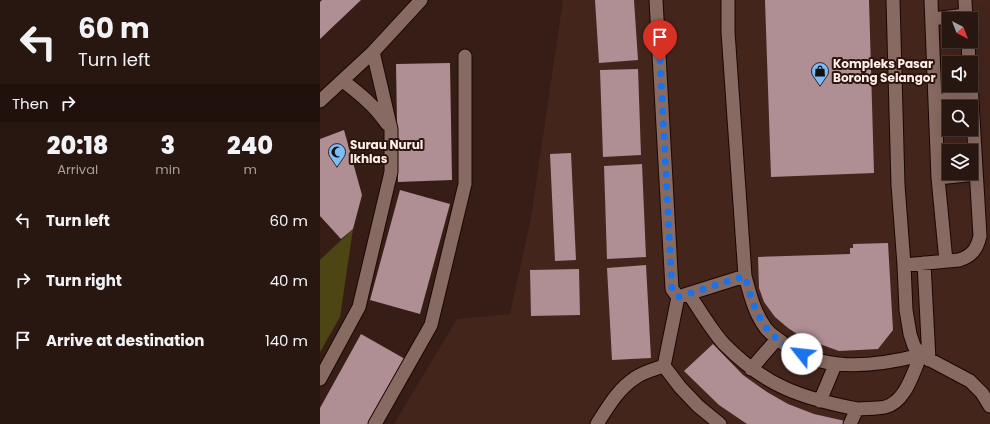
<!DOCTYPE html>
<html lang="en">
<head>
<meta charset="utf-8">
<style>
	:root { --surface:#281611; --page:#301f1a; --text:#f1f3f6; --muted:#a59f9f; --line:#443531 }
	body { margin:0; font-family:Poppins,sans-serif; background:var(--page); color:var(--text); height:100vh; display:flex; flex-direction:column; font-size:15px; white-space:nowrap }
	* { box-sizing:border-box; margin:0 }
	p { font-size:13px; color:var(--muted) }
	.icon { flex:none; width:22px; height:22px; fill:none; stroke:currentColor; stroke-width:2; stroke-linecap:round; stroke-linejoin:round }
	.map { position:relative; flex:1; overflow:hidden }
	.side { display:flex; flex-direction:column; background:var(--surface); width:320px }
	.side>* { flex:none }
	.guide { background:#281611; color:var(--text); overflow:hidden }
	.needle { width:26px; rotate:138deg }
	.tools { position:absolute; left:622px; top:12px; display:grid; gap:8px }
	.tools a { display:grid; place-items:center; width:36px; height:36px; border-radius:0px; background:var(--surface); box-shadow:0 4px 16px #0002,0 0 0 1px var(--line); font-size:20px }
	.pin { position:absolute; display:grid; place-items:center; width:34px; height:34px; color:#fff; margin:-41px -17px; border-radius:50% 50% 50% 0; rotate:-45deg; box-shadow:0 0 4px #0007 }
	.pin .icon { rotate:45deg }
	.me { position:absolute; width:44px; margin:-22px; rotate:299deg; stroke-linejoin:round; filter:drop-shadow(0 0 3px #0008) }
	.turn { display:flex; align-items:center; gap:14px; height:84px; padding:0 12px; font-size:18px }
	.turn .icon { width:52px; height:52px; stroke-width:2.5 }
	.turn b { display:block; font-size:28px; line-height:34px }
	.then { display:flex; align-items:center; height:38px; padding:0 12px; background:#0003; gap:8px; font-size:15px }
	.eta { display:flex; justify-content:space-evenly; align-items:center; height:68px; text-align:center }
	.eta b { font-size:24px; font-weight:800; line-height:28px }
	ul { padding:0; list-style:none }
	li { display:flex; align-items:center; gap:12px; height:60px; padding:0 12px }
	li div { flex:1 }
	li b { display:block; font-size:15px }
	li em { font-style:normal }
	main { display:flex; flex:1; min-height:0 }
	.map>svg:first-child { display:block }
</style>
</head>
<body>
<main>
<section class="side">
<div class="guide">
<div class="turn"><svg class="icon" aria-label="left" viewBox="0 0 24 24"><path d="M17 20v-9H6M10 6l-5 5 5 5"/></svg><div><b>60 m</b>Turn left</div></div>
<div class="then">Then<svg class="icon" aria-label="right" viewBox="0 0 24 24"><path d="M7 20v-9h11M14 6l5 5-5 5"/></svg></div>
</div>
<div class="eta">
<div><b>20:18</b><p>Arrival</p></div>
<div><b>3</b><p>min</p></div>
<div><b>240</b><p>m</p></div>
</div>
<ul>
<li><svg class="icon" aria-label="left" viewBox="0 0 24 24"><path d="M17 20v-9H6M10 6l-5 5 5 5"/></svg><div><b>Turn left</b></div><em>60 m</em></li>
<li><svg class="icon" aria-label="right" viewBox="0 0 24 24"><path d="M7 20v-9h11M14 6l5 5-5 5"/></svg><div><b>Turn right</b></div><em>40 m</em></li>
<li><svg class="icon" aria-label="arrive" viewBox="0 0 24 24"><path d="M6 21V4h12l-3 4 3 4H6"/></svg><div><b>Arrive at destination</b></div><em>140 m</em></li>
</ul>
</section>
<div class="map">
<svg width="670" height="424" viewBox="0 0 670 424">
	<rect width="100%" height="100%" fill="#361e17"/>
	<path fill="#43251c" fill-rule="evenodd" d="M243,0H670V424H74L137,319L190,314L211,218ZM629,19H651V41H629ZM629,63H651V85H629ZM629,107H651V129H629ZM629,151H651V173H629Z"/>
	<path fill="#4e4514" d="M33,229L20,317L0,352V260Z"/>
	<path fill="#af8e94" d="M2,0H41L0,39V2Z
		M275,0H314L318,60L279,63Z
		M445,0H549L554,173L451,177Z
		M130,63L132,180L78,182L76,64Z
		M318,69L321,155L283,157L280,70Z
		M24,130L42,195L33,229L21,239L0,216V139Z
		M251,153L256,260L235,261L230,154Z
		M322,164L326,257L287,259L284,166Z
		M80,190L130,204L100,314L50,300Z
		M568,243L573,330L558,349L519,351L483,338L468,328L455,317L444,302L439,288L438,257L530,254V248H533V244Z
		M326,265L331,358L292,360L287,268Z
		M259,269L260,315L211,316L210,270Z
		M41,334L85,359L48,424H0V408Z
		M393,344L423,375L447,392L468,404L494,414L525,421L523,424H427L424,422L399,405L364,371Z"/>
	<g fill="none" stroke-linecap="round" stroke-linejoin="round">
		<g stroke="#1c0703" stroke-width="15">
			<path id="minor" d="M336,0L352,289L358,297L425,276
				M408,0V32L425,276C430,294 434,312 445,327C448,332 454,336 458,339C498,374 553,367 601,355
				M573,0L578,185L584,265L586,310L590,334L594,346L601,355L650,381L662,393L670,406
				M611,0L618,178L626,261
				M645,0L646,19
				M612,19L646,15
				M648,41L649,63
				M23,81C40,94 55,106 67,124
				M0,101L53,52L101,0
				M615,101L651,96
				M618,178L656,174
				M604,263L609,360
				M584,265L639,260C652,256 657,249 660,236L651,85
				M369,294C379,309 392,331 404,344C445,386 481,398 537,409
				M358,297L344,366L360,387L378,406L400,424
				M431,369L457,339
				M0,379L39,307L71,172V129L53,52
				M500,401L515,365
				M55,424L111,325L145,184V56
				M277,424C288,407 298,389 315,378C323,372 335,369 344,366
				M530,424L537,409C546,408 556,409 565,407C586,402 593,372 601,355"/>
		</g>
		<use href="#minor" stroke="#876a61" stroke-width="13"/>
	</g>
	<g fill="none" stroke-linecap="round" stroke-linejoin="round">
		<path stroke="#1a73e8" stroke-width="7" stroke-dasharray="0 12.6" d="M340,61L352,289L358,297L425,276C435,314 443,336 482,354"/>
	</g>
	<defs>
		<g id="shop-pin" transform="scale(0.9)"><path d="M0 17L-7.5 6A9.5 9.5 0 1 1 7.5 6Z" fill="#7abef8" stroke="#2b150e"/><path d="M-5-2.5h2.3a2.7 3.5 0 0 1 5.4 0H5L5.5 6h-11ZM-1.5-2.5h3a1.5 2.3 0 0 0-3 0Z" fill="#111"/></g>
		<g id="mosque-pin" transform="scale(0.9)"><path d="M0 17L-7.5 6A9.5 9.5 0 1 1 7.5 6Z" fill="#7abef8" stroke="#2b150e"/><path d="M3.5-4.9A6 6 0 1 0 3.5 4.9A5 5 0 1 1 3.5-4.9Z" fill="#111"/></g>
	</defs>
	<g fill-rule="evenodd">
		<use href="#shop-pin" x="500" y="71"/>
		<use href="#mosque-pin" x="17" y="152"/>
	</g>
	<g text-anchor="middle" stroke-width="4" stroke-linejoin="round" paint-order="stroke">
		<g font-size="12" font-weight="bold" fill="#ffeee9" stroke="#2b150e" text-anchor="start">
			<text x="513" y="68">Kompleks Pasar<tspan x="513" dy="14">Borong Selangor</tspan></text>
			<text x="30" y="149">Surau Nurul<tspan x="30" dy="14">Ikhlas</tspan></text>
		</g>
	</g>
</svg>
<div class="tools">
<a><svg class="needle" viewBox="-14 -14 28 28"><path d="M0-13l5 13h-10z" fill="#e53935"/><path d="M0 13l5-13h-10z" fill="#a59f9f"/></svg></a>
<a><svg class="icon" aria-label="sound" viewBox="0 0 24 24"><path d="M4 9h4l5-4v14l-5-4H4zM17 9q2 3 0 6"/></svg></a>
<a><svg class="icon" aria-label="search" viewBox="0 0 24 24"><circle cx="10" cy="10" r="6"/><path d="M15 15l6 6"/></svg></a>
<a><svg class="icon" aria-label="layers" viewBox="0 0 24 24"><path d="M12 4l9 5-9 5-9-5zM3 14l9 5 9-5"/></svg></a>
</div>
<div class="pin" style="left:340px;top:61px;background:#d93025"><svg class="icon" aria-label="arrive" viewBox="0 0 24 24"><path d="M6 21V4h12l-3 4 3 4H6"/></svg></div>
<svg class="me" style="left:482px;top:354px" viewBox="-20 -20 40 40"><circle r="19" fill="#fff"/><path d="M0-13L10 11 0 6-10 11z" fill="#1a73e8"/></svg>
</div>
</main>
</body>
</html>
